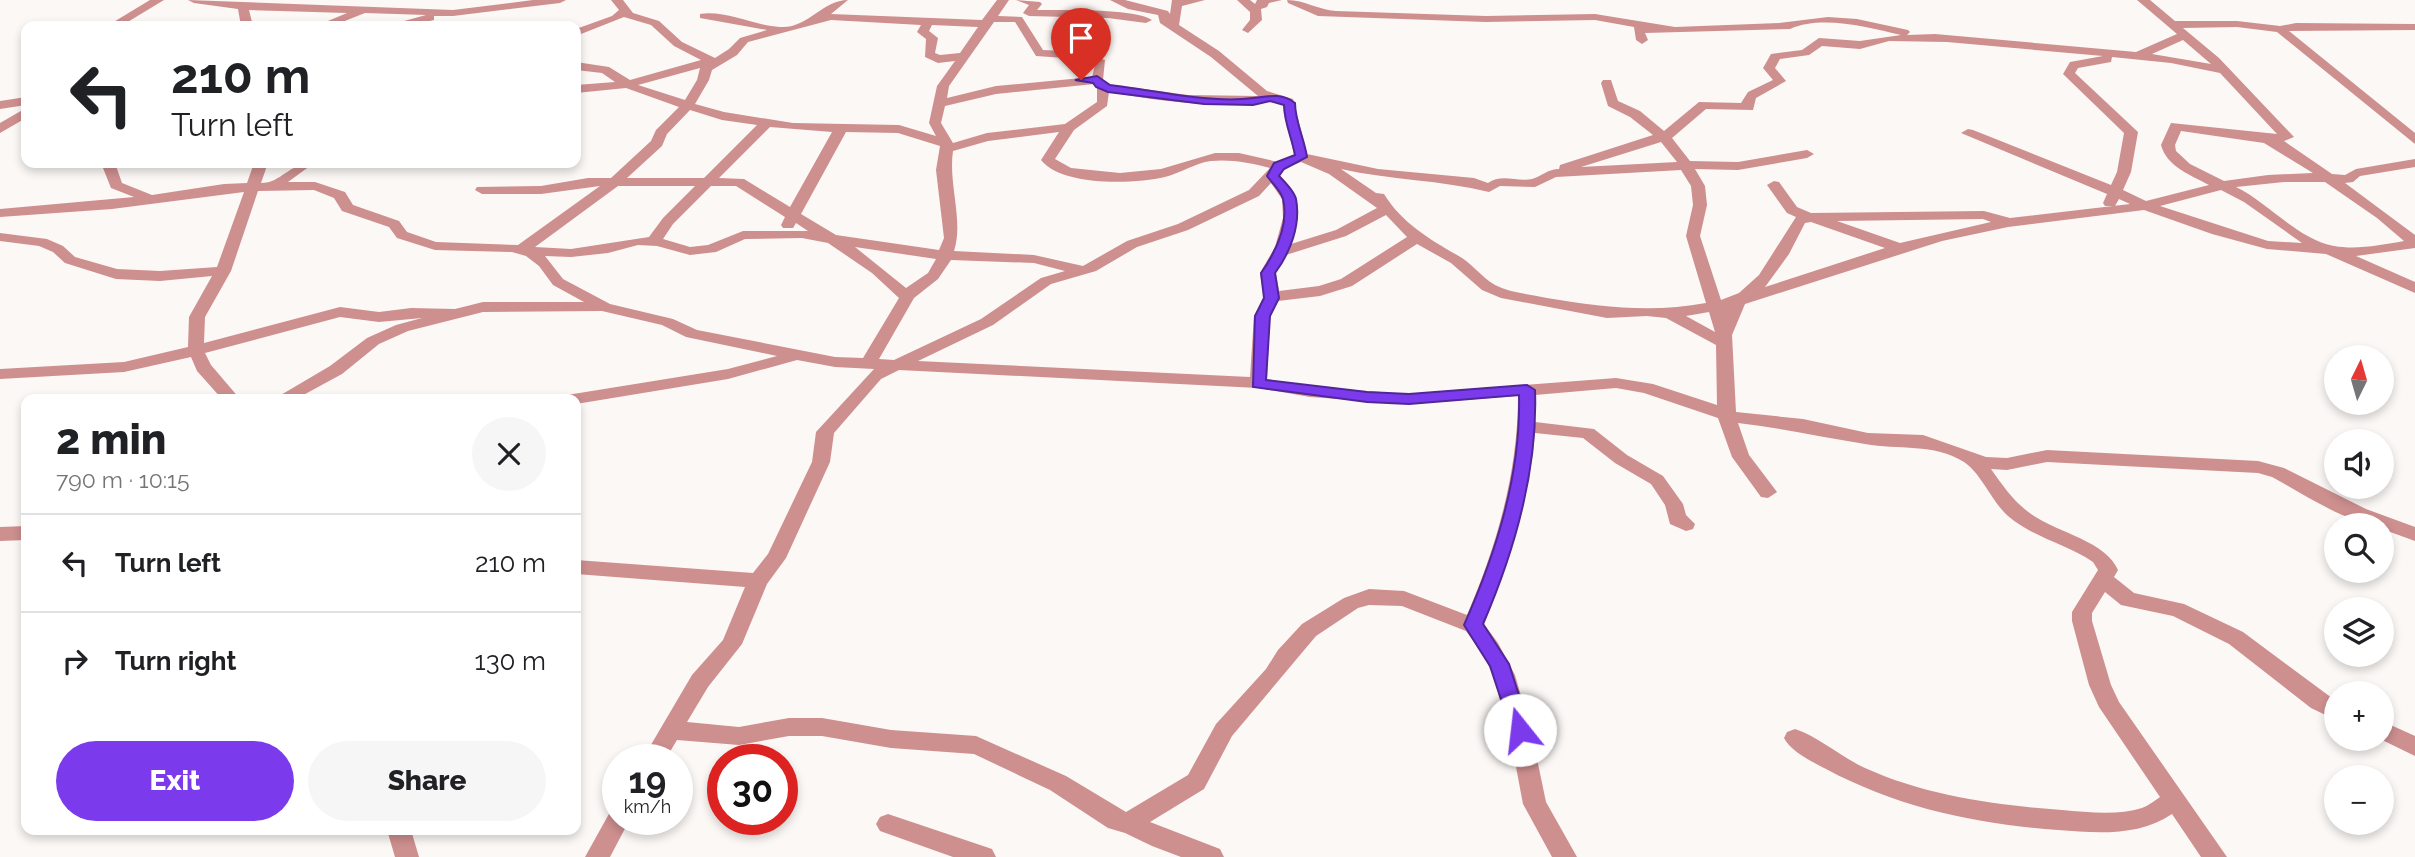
<!DOCTYPE html>
<html lang="en">
<head>
<meta charset="utf-8">
<style>
	:root { --surface:#fff; --page:#f6f6f6; --text:#202124; --muted:#757577; --line:#e0e0e0; --accent:#7c3aed }
	body { margin:0; font-family:Raleway,sans-serif; background:var(--page); color:var(--text); height:100vh; display:flex; flex-direction:column; font-size:26px; white-space:nowrap }
	* { box-sizing:border-box; margin:0 }
	p { font-size:23px; color:var(--muted) }
	.icon { flex:none; width:38px; height:38px; fill:none; stroke:currentColor; stroke-width:2; stroke-linecap:round; stroke-linejoin:round }
	.map { position:relative; flex:1; overflow:hidden }
	.panel { position:absolute; left:21px; top:394px; width:560px; height:441px; display:flex; flex-direction:column; background:var(--surface); border-radius:14px; box-shadow:0 4px 10px #0003 }
	.panel>* { flex:none }
	.hud { position:absolute; left:21px; top:21px; width:560px; height:147px; border-radius:14px; box-shadow:0 4px 10px #0003; background:#fff; color:var(--text); overflow:hidden }
	.needle { width:46px; rotate:5deg }
	.fabs { position:absolute; left:2324px; top:345px; display:grid; gap:14px }
	.fabs a { display:grid; place-items:center; width:70px; height:70px; border-radius:50%; background:var(--surface); box-shadow:0 4px 10px #0003; font-size:35px }
	.speed { position:absolute; left:602px; top:744px; display:flex; gap:14px; font-size:35px; font-weight:700; text-align:center }
	.speed>* { display:grid; place-content:center; width:91px; height:91px; border-radius:50%; background:var(--surface); box-shadow:0 4px 10px #0003; line-height:1 }
	.speed small { font-size:18px; font-weight:400 }
	.speed .limit { border:10px solid #d22; background:#fff; color:#111 }
	.pin { position:absolute; display:grid; place-items:center; width:60px; height:60px; color:#fff; margin:-72px -30px; border-radius:50% 50% 50% 0; rotate:-45deg; box-shadow:0 0 7px #0007 }
	.pin .icon { rotate:45deg }
	.me { position:absolute; width:77px; margin:-38px; rotate:344deg; stroke-linejoin:round; filter:drop-shadow(0 0 5px #0008) }
	.turn { display:flex; align-items:center; gap:24px; height:147px; padding:0 35px; font-size:32px }
	.turn .icon { width:91px; height:91px; stroke-width:2.5 }
	.turn b { display:block; font-size:49px; line-height:60px }
	.round { display:grid; place-items:center; flex:none; width:74px; height:74px; border-radius:37px; background:var(--page) }
	.headline { display:flex; align-items:center; justify-content:space-between; height:119px; padding:0 35px }
	h1 { font-size:42px; font-weight:800; line-height:52px }
	.cta { display:flex; gap:14px; margin-top:auto; padding:14px 35px }
	.cta a { flex:1; height:80px; border-radius:42px; background:var(--accent); color:#fff; font-size:28px; font-weight:800; line-height:80px; text-align:center }
	.cta a+a { background:var(--page); color:var(--text) }
	ul { padding:0; list-style:none }
	li { display:flex; align-items:center; gap:21px; height:98px; padding:0 35px; border-top:2px solid var(--line) }
	li div { flex:1 }
	li b { display:block; font-size:26px }
	li em { font-style:normal }
	.map>svg:first-child { display:block }
</style>
</head>
<body>
<div class="map">
<svg width="2415" height="857" viewBox="0 0 2415 857">
	<rect width="100%" height="100%" fill="#fcf8f5"/>
	<g fill="none" stroke-linecap="round" stroke-linejoin="round">
		<path fill="#ce8f8f" fill-rule="evenodd" d="M150,0H164L121,26H107Z
			M188,0L453,10L533,0H566L560,3L453,16H434V20L407,26H386L426,15L365,13L332,26H316L347,13L249,10L253,26H241L238,9L194,3Z
			M611,0H623L633,13L659,21L682,42L715,58L729,49L740,38L767,30L700,18V14C726,10 755,26 780,27C808,29 822,0 848,0L831,14L982,20L997,0H1009L998,16L1022,17L1043,50L1081,52L1105,60L1103,80L1107,84L1188,95L1258,96L1211,57L1160,23L1158,15L1128,9L1110,0H1125L1168,11L1170,14L1172,0H1205L1182,6L1179,25L1219,51L1267,91L1293,99L1307,154L1378,169L1474,178L1488,183C1501,173 1517,182 1532,179C1542,176 1548,169 1559,169L1560,165L1653,135L1630,117L1608,106L1601,83L1603,80H1611L1618,101L1640,111L1664,131L1699,102L1741,103L1748,92L1773,80L1763,68L1771,54L1802,50L1819,38L1860,41L1901,35C1867,27 1822,15 1790,29L1645,33L1648,40L1642,44L1636,40L1634,27L1595,20L1486,22L1318,16L1288,3L1287,0C1305,0 1318,10 1336,11L1486,16L1595,14L1675,27L1779,23L1828,17L1857,19L1908,30L1910,32L1907,35L1935,34L2136,52L2177,34L2137,0H2150L2175,21H2237L2280,26L2296,23L2415,24V30L2289,31L2415,133V144L2277,32L2237,27L2183,28L2219,58L2294,137L2284,141L2332,174L2345,175L2356,169L2415,159V167L2360,176L2353,182L2345,183L2415,235V248L2356,256L2415,282V293L2326,254L2267,249L2212,234L2144,210L2008,227L1942,241L1745,304L1732,335L1736,412L1803,419L1868,433L1923,435L1986,457L2007,458L2047,450L2258,461L2284,468L2366,509L2415,527V541L2382,529V525C2348,525 2302,493 2272,477L2258,473L2047,462L2007,470L1991,469C2003,486 2014,502 2031,514C2058,533 2106,541 2118,570L2114,577L2134,593L2184,604L2243,632L2336,701V720L2311,708L2229,644L2173,616L2121,605L2105,592L2092,613V621L2111,685L2119,702L2227,857H2201L2172,814C2138,837 2096,833 2058,830C1976,824 1899,808 1826,769C1813,762 1791,752 1784,738L1787,732L1795,729C1819,737 1841,757 1865,768C1927,796 1995,805 2062,810C2087,812 2117,816 2142,808C2148,806 2154,801 2160,797L2099,707L2089,685L2072,621V612L2098,570L2093,562C2066,544 2034,538 2008,516C1992,502 1981,473 1964,462C1934,443 1898,450 1865,444C1822,437 1781,428 1738,423L1749,455L1777,492L1768,498L1761,497L1732,457L1718,418L1644,393L1616,388L1535,395V422L1594,429L1627,455L1663,476L1683,504L1686,515L1695,524L1693,529L1686,531L1670,524L1665,505L1651,484L1615,463L1583,438L1535,433C1529,500 1509,563 1484,624L1498,643L1515,675L1531,730L1546,802L1577,857H1552L1523,804L1509,730L1493,675L1483,654L1466,631L1402,606L1369,605L1358,608L1316,636L1232,736L1204,789L1150,822L1220,849L1224,857H1181L1152,846L1125,833L1108,828L1050,790L974,754L891,748L822,736H789L739,745L677,740L665,760H642L692,675L723,640L745,587L576,574V560L753,573L768,554L812,462L816,432L874,369L835,367L797,360L728,379L576,404V399H564L567,395L728,369L777,356L686,337L662,325L602,311L483,312L408,331L379,344L342,374L296,399H274L330,366L367,338L396,325L422,318L379,322L340,317L205,353L211,365L240,399H222L197,371L191,357L124,372L0,379V369L124,362L188,347L189,317L212,276L160,281L116,279L65,263L53,252L39,246L0,241V233L47,239L63,246L75,257L117,269L160,271L217,267L244,192L112,209L0,217V209L134,197L111,188L101,163H115L122,183L152,195L224,184L247,183L254,163H268L261,183C282,183 288,163 314,163L288,182H315L345,192L353,205L399,221L407,232L436,242L518,245L600,186L541,194H482L475,190L477,187L541,186L588,178H611L651,141L656,130L679,107L626,88L576,93V85L615,82L602,73L576,70V62L609,67L630,80L701,60L674,46L651,25L624,17L576,36V29L612,16L619,10ZM831,20L921,25L917,32L926,39L925,57L938,63L955,61L937,86L929,123L936,136L899,125L793,123L724,112L695,104L709,80L712,70L737,55L748,42ZM994,22H1015L1036,56L1079,59L1095,65L1092,77L996,86L947,98L949,86ZM932,25L978,27L960,53L940,55L935,53L938,38L929,31ZM2183,40L2211,64L2152,54ZM1889,41L1947,42L2103,56L2070,62L2063,74L2124,133L2117,172L2111,185L1973,130L1968,129L1961,133L2107,194L2103,203L2105,206H2115L2119,199L2130,204L2010,218L1984,211L1811,213L1797,207L1779,182L1774,181L1767,185L1787,213L1796,217L1759,275L1739,293L1721,300L1700,236L1707,205L1705,186L1695,169L1738,170L1807,158L1814,154L1807,150L1738,162L1690,161L1672,138L1706,109L1753,110L1756,98L1786,81L1775,68L1780,59L1809,55L1822,46L1860,49ZM2112,57L2171,63L2220,73L2277,134L2171,123L2161,145C2167,167 2191,175 2209,185L2146,201L2123,190L2131,172L2138,132L2075,73L2078,68L2111,62ZM700,68L697,80L685,100L638,85ZM1094,84L1097,87V102L1065,124L987,133L953,143L941,123L945,106L996,94ZM1109,92C1147,99 1185,104 1224,105C1243,105 1265,99 1283,104L1294,155L1278,162L1239,153H1215L1161,169L1120,173L1071,168L1055,159L1074,130L1107,106ZM690,110L722,120L757,125L704,178H627L662,146L667,134ZM770,127L832,132L790,207L744,179L719,178ZM2181,131L2264,143L2313,173L2268,175L2224,181L2190,164L2176,151L2175,145ZM846,132L898,133L940,146L936,170L944,238L939,250L836,235L801,214ZM1059,132L1041,160C1063,187 1134,184 1165,177C1181,173 1195,163 1211,161C1231,159 1251,163 1270,168L1249,190L1178,224L1127,241L1083,266L1034,255L954,251C964,220 948,184 953,151L988,141ZM1661,142L1677,162L1581,167ZM1301,162L1329,174L1377,208L1336,230L1291,244C1302,214 1299,199 1279,174L1284,169ZM1341,169C1390,180 1441,180 1489,192L1500,186L1535,187L1556,177L1681,170L1691,186L1693,205L1686,236L1706,303C1653,313 1600,307 1547,298C1529,294 1511,293 1495,285C1481,277 1471,262 1457,255C1429,239 1401,222 1384,194L1376,193ZM2284,182H2325L2377,218L2404,241C2381,245 2357,250 2334,246C2297,239 2269,203 2236,187ZM1271,183L1282,199L1283,218L1275,247L1260,273L1264,298L1254,316L1250,377L918,361L993,325L1051,284L1096,271L1137,247L1188,230L1259,196ZM618,186H695L663,218L649,237L571,249L535,247ZM711,186H736L785,217L781,225L783,228H793L796,223L808,231H743L708,245L690,247L663,239L673,224ZM314,190L334,198L342,211L389,227L397,238L435,250L512,252L526,256L539,266L553,285L584,302H483L455,309L411,308L379,312L340,307L204,343L205,317L231,271L258,191ZM2221,190L2244,202L2302,243L2268,241L2160,206ZM1386,215L1407,237L1341,279L1319,286L1279,291L1276,273L1286,255L1346,236ZM1983,219L1991,222L1900,243L1837,221ZM1811,222L1885,248L1765,287L1789,254L1805,223ZM802,238L828,243L872,273L899,298L863,358L835,357L697,330L673,319L610,304L563,279L545,256L571,257L608,253L638,245L657,246L690,255L716,252L745,239ZM1417,244L1451,263L1482,290L1501,298L1607,318L1647,316L1666,318L1716,345L1717,405L1653,384L1616,378L1409,394L1310,387L1267,379L1270,316L1278,301L1320,296L1352,286ZM855,247L936,259L928,273L906,288ZM951,260L1034,263L1065,271L1041,278L981,319L894,360L879,359L914,298L938,279ZM1709,312L1715,332L1686,316ZM899,370L1258,388L1310,397L1409,404L1518,396C1518,472 1497,545 1467,615L1404,591L1369,589L1344,598L1302,624L1278,650L1266,669L1216,724L1188,775L1126,812L1066,776L976,736L891,730L822,718H789L739,727L687,722L708,687L742,644L767,584L786,558L830,462L834,433L881,379Z
			M1016,0L1040,2L1042,4L1037,10C1061,10 1135,8 1152,20L1146,23L1108,18L1029,16L1023,13L1029,5Z
			M1237,0H1250L1255,4L1257,0H1282L1269,3L1267,7L1261,9L1262,20L1248,33L1242,30L1250,20V12Z
			M26,97V105L0,109V101Z
			M26,108V118L0,133V123Z
			M26,526V540L0,541V527Z
			M2382,721L2415,736V756L2378,738H2382Z
			M618,809V819H630L610,857H585L610,812Z
			M888,814L992,849L996,857H953L880,831L876,824L880,817Z
			M387,830H411L419,857H395Z"/>
	</g>
	<path fill="#7c3aed" stroke="#51269a" stroke-width="2" d="M1097,76L1110,85C1154,90 1211,104 1253,98C1269,96 1282,93 1295,103C1295,121 1304,138 1307,157L1284,169L1279,176C1285,182 1294,191 1296,199C1301,225 1290,253 1275,273L1279,298L1270,316L1266,380L1367,392L1409,394L1527,385L1535,390C1538,471 1515,550 1483,624L1509,664L1530,730L1527,736H1513L1490,666L1464,625C1496,553 1521,475 1519,395L1409,404L1367,402L1253,387L1255,316L1264,298L1261,273C1275,253 1289,225 1283,199C1281,191 1272,183 1267,176L1274,163L1295,155C1292,138 1284,122 1284,105L1270,101L1253,105L1204,104L1108,92L1096,87L1093,83L1075,80Z"/>
</svg>
<div class="fabs">
<a><svg class="needle" viewBox="-14 -14 28 28"><path d="M0-13l5 13h-10z" fill="#e53935"/><path d="M0 13l5-13h-10z" fill="#757577"/></svg></a>
<a><svg class="icon" aria-label="sound" viewBox="0 0 24 24"><path d="M4 9h4l5-4v14l-5-4H4zM17 9q2 3 0 6"/></svg></a>
<a><svg class="icon" aria-label="search" viewBox="0 0 24 24"><circle cx="10" cy="10" r="6"/><path d="M15 15l6 6"/></svg></a>
<a><svg class="icon" aria-label="layers" viewBox="0 0 24 24"><path d="M12 4l9 5-9 5-9-5zM3 14l9 5 9-5"/></svg></a>
<a>+</a>
<a>−</a>
</div>
<div class="speed"><div>19<small>km/h</small></div><div class="limit">30</div></div>
<div class="pin" style="left:1081px;top:80px;background:#d93025"><svg class="icon" aria-label="arrive" viewBox="0 0 24 24"><path d="M6 21V4h12l-3 4 3 4H6"/></svg></div>
<svg class="me" style="left:1520px;top:730px" viewBox="-20 -20 40 40"><circle r="19" fill="#fff"/><path d="M0-13L10 11 0 6-10 11z" fill="#7c3aed"/></svg>
<div class="hud">
<div class="turn"><svg class="icon" aria-label="left" viewBox="0 0 24 24"><path d="M17 20v-9H6M10 6l-5 5 5 5"/></svg><div><b>210 m</b>Turn left</div></div>
</div>
<section class="panel">
<div class="headline"><div><h1>2 min</h1><p>790 m · 10:15</p></div><a class="round"><svg class="icon" aria-label="close" viewBox="0 0 24 24"><path d="M6 6l12 12M18 6L6 18"/></svg></a></div>
<ul>
<li><svg class="icon" aria-label="left" viewBox="0 0 24 24"><path d="M17 20v-9H6M10 6l-5 5 5 5"/></svg><div><b>Turn left</b></div><em>210 m</em></li>
<li><svg class="icon" aria-label="right" viewBox="0 0 24 24"><path d="M7 20v-9h11M14 6l5 5-5 5"/></svg><div><b>Turn right</b></div><em>130 m</em></li>
</ul>
<div class="cta"><a>Exit</a><a>Share</a></div>
</section>
</div>
</body>
</html>
